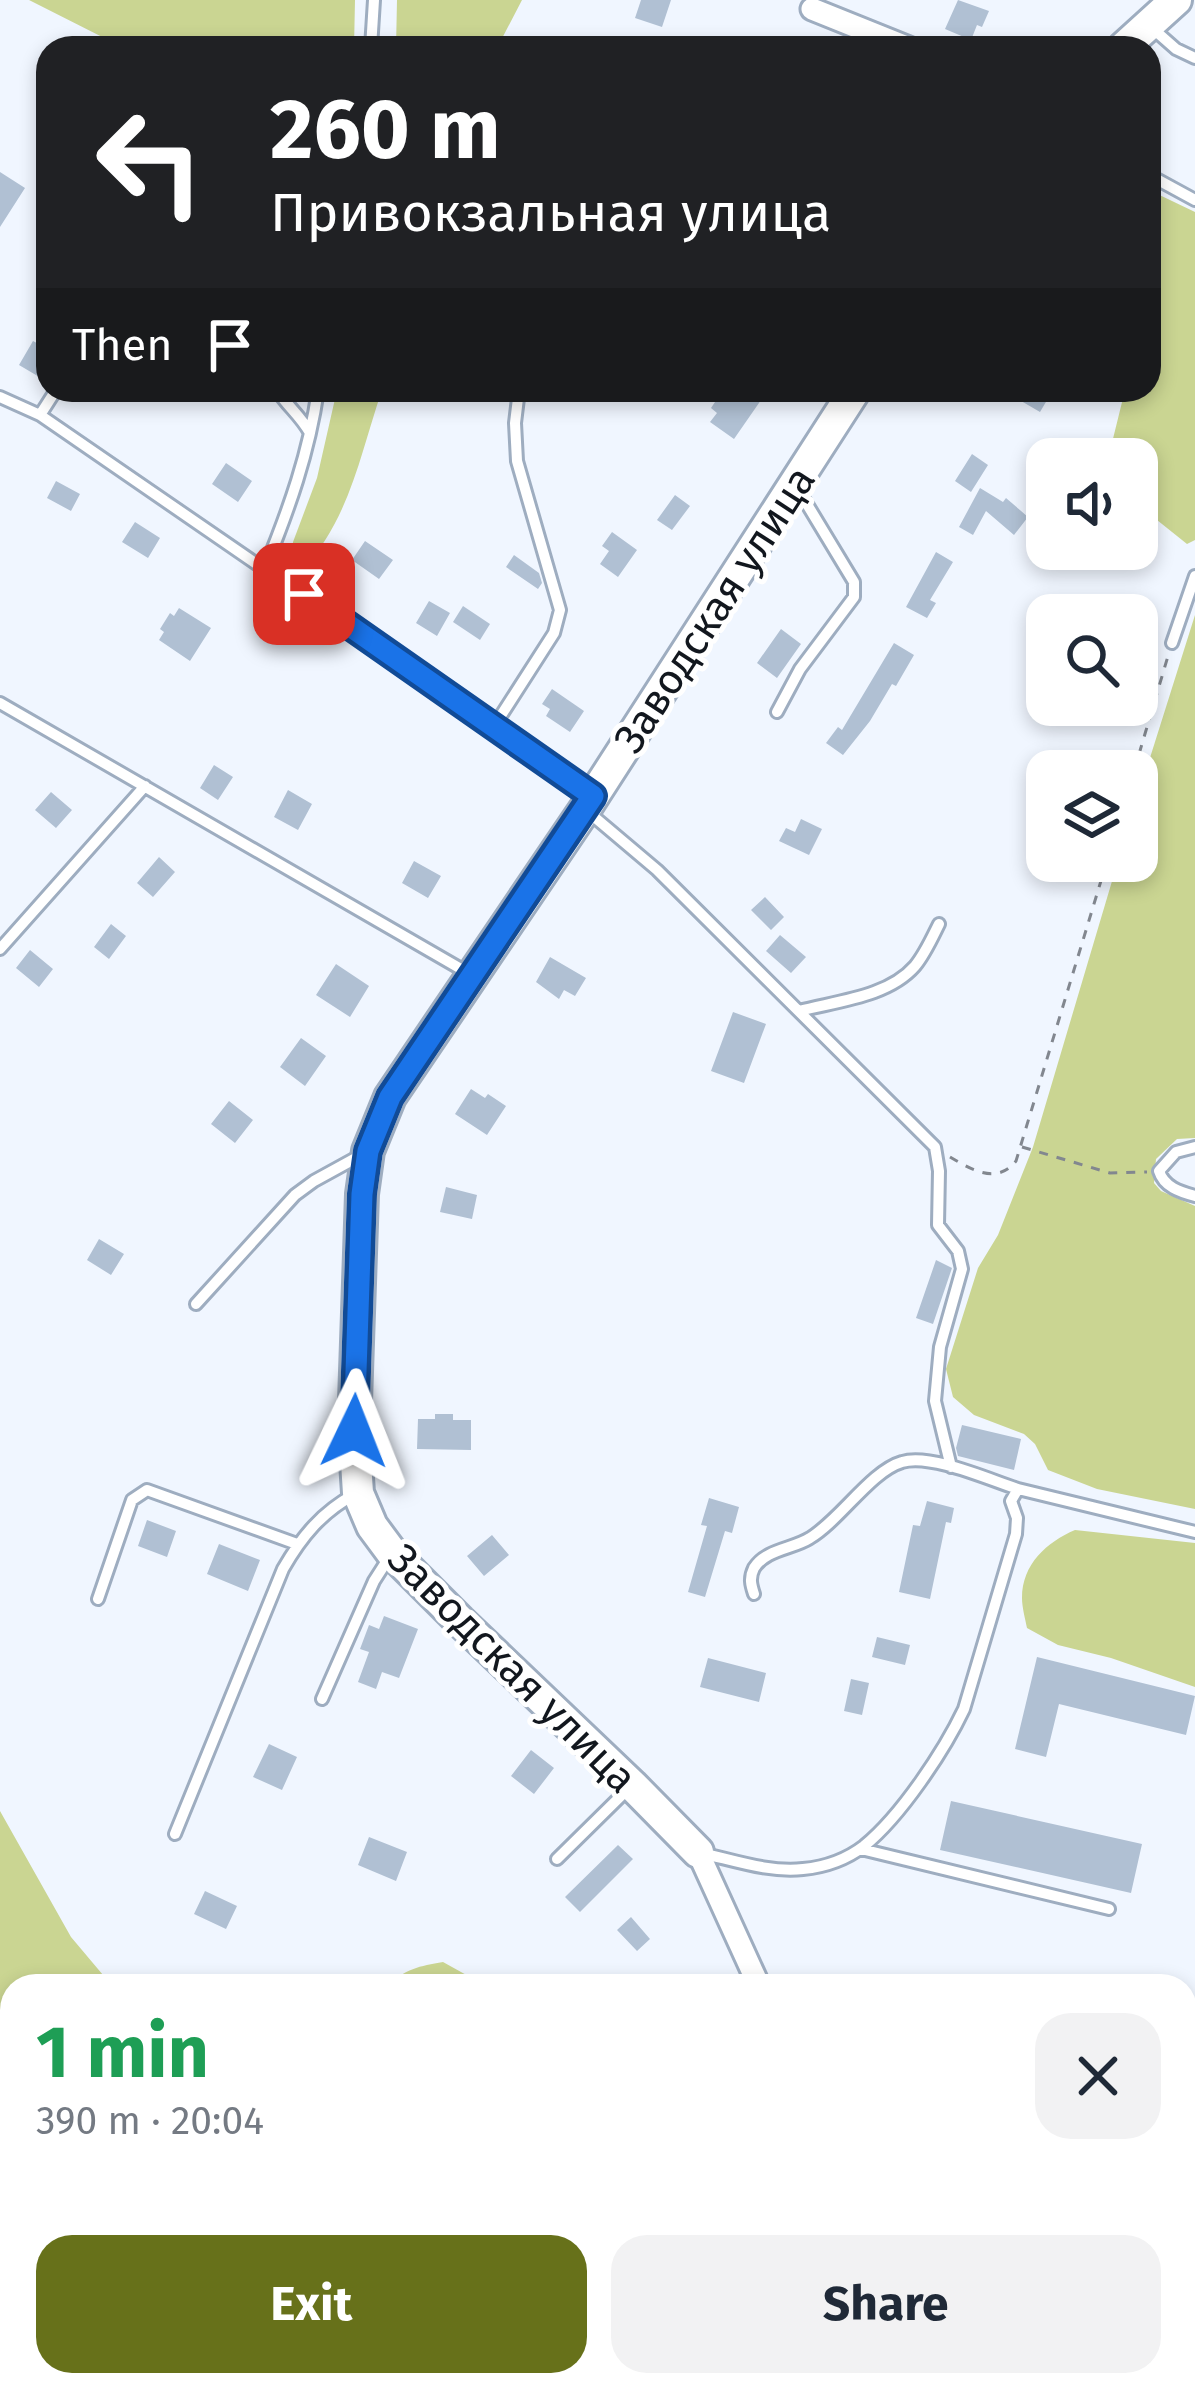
<!DOCTYPE html>
<html lang="en">
<head>
<meta charset="utf-8">
<style>
	:root { --surface:#fff; --page:#f2f2f3; --text:#1f2937; --muted:#747a83; --accent:#67711a }
	body { margin:0; font-family:"Fira Sans",sans-serif; background:var(--page); color:var(--text); height:100vh; display:flex; flex-direction:column; font-size:45px; white-space:nowrap }
	* { box-sizing:border-box; margin:0 }
	p { font-size:39px; color:var(--muted) }
	.icon { flex:none; width:66px; height:66px; fill:none; stroke:currentColor; stroke-width:2; stroke-linecap:round; stroke-linejoin:round }
	.map { position:relative; flex:1; overflow:hidden }
	.panel { position:absolute; left:0px; top:1974px; width:1197px; height:423px; display:flex; flex-direction:column; background:var(--surface); border-radius:36px 36px 0 0; box-shadow:0 6px 18px #0003 }
	.panel>* { flex:none }
	.banner { position:absolute; left:36px; top:36px; width:1125px; height:366px; border-radius:36px; box-shadow:0 6px 18px #0003; background:#202124; color:#fff; overflow:hidden }
	.controls { position:absolute; left:1026px; top:438px; display:grid; gap:24px }
	.controls a { display:grid; place-items:center; width:132px; height:132px; border-radius:24px; background:var(--surface); box-shadow:0 6px 18px #0003; font-size:60px }
	.pin { position:absolute; display:grid; place-items:center; width:102px; height:102px; color:#fff; margin:-51px; border-radius:24px; box-shadow:0 6px 18px #0006 }
	.me { position:absolute; width:132px; margin:-66px; rotate:2deg; stroke-linejoin:round; filter:drop-shadow(0 0 9px #0008) }
	.turn { display:flex; align-items:center; gap:42px; height:252px; padding:0 36px; font-size:54px }
	.turn .icon { width:156px; height:156px; stroke-width:2.5 }
	.turn b { display:block; font-size:84px; line-height:102px }
	.then { display:flex; align-items:center; height:114px; padding:0 36px; background:#0003; gap:24px; font-size:45px }
	.round { display:grid; place-items:center; flex:none; width:126px; height:126px; border-radius:36px; background:var(--page) }
	.headline { display:flex; align-items:center; justify-content:space-between; height:204px; padding:0 36px }
	h1 { font-size:72px; font-weight:700; line-height:90px; color:#1e9e55 }
	.cta { display:flex; gap:24px; margin-top:auto; padding:24px 36px }
	.cta a { flex:1; height:138px; border-radius:36px; background:var(--accent); color:#fff; font-size:48px; font-weight:700; line-height:138px; text-align:center }
	.cta a+a { background:var(--page); color:var(--text) }
	.map>svg:first-child { display:block }
</style>
</head>
<body>
<div class="map">
<svg width="1195" height="2396" viewBox="0 0 1195 2396">
	<rect width="100%" height="100%" fill="#f0f6ff"/>
	<path fill="#cad592" d="M29,0H355L354,48H124Z
		M397,0H522L497,48H396Z
		M1149,190L1195,212V540L1187,544L1137,504V459H1108L1125,390H1149Z
		M337,390H382C361,451 349,523 301,570L291,562L293,542L317,478Z
		M1195,615V1138L1177,1139L1156,1159L1154,1183L1161,1191L1195,1206V1509L1097,1489L1048,1470L1035,1444L1024,1434L974,1415L953,1397L946,1369L978,1268L998,1235L1033,1147L1118,861H1137V799Z
		M1075,1530L1195,1543V1687L1111,1658L1058,1645L1027,1628C1025,1618 1022,1607 1022,1598C1022,1564 1047,1542 1075,1530Z
		M0,1811L71,1937L103,1975L127,1986H12V2385H282L295,2396H0Z
		M443,1962L470,1977L477,1986H388C404,1969 420,1966 443,1962Z
		M342,2385H739L747,2396H355Z"/>
	<path fill="#b0c0d3" d="M641,0H671L662,27L635,18Z
		M958,0L989,11L982,27L977,25L971,40L945,29Z
		M0,172L25,188L0,227Z
		M33,341L48,349V367L41,378L19,365Z
		M723,390H768L734,439L710,422L717,413L711,408Z
		M1002,390H1053L1040,412Z
		M972,454L988,465L971,492L955,481Z
		M226,463L252,481L238,502L212,484Z
		M56,481L80,494L71,511L47,498Z
		M980,488L1003,502L1006,498L1028,517L1014,535L986,511L973,535L959,527Z
		M675,495L690,506L672,530L657,520Z
		M135,522L160,538L148,558L122,542Z
		M612,532L637,550L618,577L600,564L609,551L602,546Z
		M365,541L393,560L379,579L352,560Z
		M936,552L953,562L930,600L936,603L927,618L906,607Z
		M514,555L539,573L542,583L538,589L506,567Z
		M429,601L450,613L437,636L416,623Z
		M463,606L490,624L480,640L453,622Z
		M179,608L211,628L190,661L159,640L164,632L160,629L170,613L174,616Z
		M781,629L801,644L777,678L757,663Z
		M894,643L914,655L896,686L892,684L870,721L843,755L826,743L838,727L842,730Z
		M552,689L584,711L570,732L546,716L550,709L542,704Z
		M214,765L233,777L218,800L200,788Z
		M288,790L312,804L298,830L274,817Z
		M51,792L72,810L56,828L35,810Z
		M801,819L822,829L809,855L779,841L786,828L795,832Z
		M159,857L175,872L153,897L137,883Z
		M414,861L441,876L428,898L402,883Z
		M765,897L784,917L771,930L751,910Z
		M111,924L126,936L109,959L94,947Z
		M780,935L806,957L791,973L766,951Z
		M30,950L53,969L39,987L16,968Z
		M550,957L586,978L575,996L564,990L559,999L536,982Z
		M336,964L369,986L350,1017L316,995Z
		M733,1012L766,1024L744,1083L711,1071Z
		M301,1038L326,1056L305,1086L280,1067Z
		M471,1089L485,1098L488,1094L506,1106L487,1135L455,1114Z
		M229,1101L253,1120L235,1143L211,1124Z
		M446,1187L477,1195L472,1219L440,1212Z
		M99,1239L124,1254L111,1275L87,1260Z
		M936,1260L952,1268L933,1324L916,1318Z
		M435,1414H453V1420H471V1450L417,1449L418,1419H435Z
		M962,1425L1021,1439L1014,1470L958,1456L956,1448Z
		M709,1498L739,1507L732,1533L725,1531L705,1597L688,1592L707,1526L701,1525Z
		M927,1501L954,1508L951,1523L946,1522L930,1599L899,1592L913,1525L920,1526Z
		M147,1520L176,1531L167,1557L138,1546Z
		M492,1535L509,1555L484,1576L467,1556Z
		M219,1544L260,1560L248,1591L207,1574Z
		M384,1616L418,1629L399,1678L382,1672L376,1689L358,1682L369,1652L360,1649L369,1625L379,1629Z
		M877,1637L910,1645L905,1665L872,1657Z
		M1037,1657L1195,1696L1186,1735L1059,1704L1046,1757L1015,1749Z
		M708,1658L766,1673L759,1702L700,1687Z
		M851,1679L869,1683L862,1715L844,1711Z
		M269,1744L297,1757L282,1790L253,1777Z
		M531,1750L554,1768L534,1794L511,1776Z
		M951,1801L1142,1844L1131,1893L940,1850Z
		M369,1837L407,1852L396,1881L358,1865Z
		M618,1845L633,1859L580,1912L565,1897Z
		M205,1891L237,1906L226,1929L194,1914Z
		M631,1917L650,1939L637,1951L617,1930Z"/>
	<g fill="none" stroke-linecap="round" stroke-linejoin="round">
		<g stroke="#9eadc0" stroke-width="16">
			<path id="lane" d="M1151,27L1176,49L1195,58
				M371,48L374,0
				M1149,175L1195,200
				M277,390C287,406 301,416 310,433
				M0,397L40,415L591,794
				M40,415L56,390
				M265,568C289,509 309,453 318,390
				M1172,643L1195,576
				M0,703L468,973
				M777,712L800,669L854,597V582L796,486
				M493,728L554,633L560,610L517,461L515,423L519,390
				M586,810L657,870L935,1147L939,1171L938,1225L958,1251L962,1269L940,1347L935,1401L951,1467
				M0,949L145,786
				M799,1011C837,1001 888,997 915,966C925,954 932,938 939,924
				M1195,1147L1176,1152L1159,1171C1164,1187 1180,1192 1195,1196
				M196,1304L295,1195L314,1181L365,1153
				M754,1594C751,1585 749,1578 754,1568C766,1549 793,1549 810,1538C840,1520 871,1471 902,1462C930,1453 990,1480 1018,1489
				M98,1599L132,1500L147,1490L297,1544
				M322,1699L374,1581L390,1556
				M175,1834L283,1569C302,1536 322,1512 355,1494
				M861,1849L1109,1909
				M701,1853C733,1860 770,1873 803,1869C825,1867 847,1859 864,1846C901,1816 944,1751 964,1709L1016,1534L1017,1518L1011,1501L1018,1489L1195,1532
				M557,1859L630,1787
				M1185,2335L1195,2333
				M304,2385L318,2396
				M1073,2396L1075,2385"/>
		</g>
		<g stroke="#9eadc0" stroke-width="27">
			<path id="street" d="M812,9L909,48
				M698,1852L759,1986
				M942,2385L947,2396"/>
		</g>
		<g stroke="#9eadc0" stroke-width="36">
			<path id="secondary" d="M1123,48L1176,0
				M698,1852L632,1785L460,1621L392,1553L372,1526L358,1493L354,1431L362,1194L368,1151L390,1097L585,809L855,390"/>
		</g>
		<path stroke="#82878f" stroke-width="3" stroke-dasharray="9 9" stroke-linecap="butt" d="M1134,771L1168,656
			M1022,1147L1110,1173L1147,1172
			M950,1157C972,1170 997,1185 1016,1161L1107,861
			M0,2244L12,2237"/>
		<use href="#lane" stroke="#fff" stroke-width="10"/>
		<use href="#street" stroke="#fff" stroke-width="21"/>
		<use href="#secondary" stroke="#fff" stroke-width="30"/>
		<path stroke="#797f87" stroke-width="6" stroke-dasharray="21 21" stroke-linecap="butt" d="M0,2077L12,2098
			M151,2385L156,2396"/>
	</g>
	<g fill="none" stroke-linecap="round" stroke-linejoin="round">
		<g stroke="#114b97" stroke-width="30">
			<path id="route" d="M304,594L593,796L390,1097L368,1151L362,1194L354,1431"/>
		</g>
		<use href="#route" stroke="#1a73e8" stroke-width="21"/>
	</g>
	<g text-anchor="middle" stroke-width="10" stroke-linejoin="round" paint-order="stroke">
		<g font-size="42" fill="#12171e" stroke="#fff">
			<text transform="translate(714 609) rotate(-57)" y="15">Заводская улица</text>
			<text transform="translate(513 1668) rotate(45)" y="15">Заводская улица</text>
		</g>
	</g>
</svg>
<div class="controls">
<a><svg class="icon" aria-label="sound" viewBox="0 0 24 24"><path d="M4 9h4l5-4v14l-5-4H4zM17 9q2 3 0 6"/></svg></a>
<a><svg class="icon" aria-label="search" viewBox="0 0 24 24"><circle cx="10" cy="10" r="6"/><path d="M15 15l6 6"/></svg></a>
<a><svg class="icon" aria-label="layers" viewBox="0 0 24 24"><path d="M12 4l9 5-9 5-9-5zM3 14l9 5 9-5"/></svg></a>
</div>
<div class="pin" style="left:304px;top:594px;background:#d93025"><svg class="icon" aria-label="arrive" viewBox="0 0 24 24"><path d="M6 21V4h12l-3 4 3 4H6"/></svg></div>
<svg class="me" style="left:354px;top:1431px" viewBox="-20 -20 40 40"><path d="M0-17L14 15 0 8-14 15z" fill="#1a73e8" stroke="#fff" stroke-width="4"/></svg>
<div class="banner">
<div class="turn"><svg class="icon" aria-label="left" viewBox="0 0 24 24"><path d="M17 20v-9H6M10 6l-5 5 5 5"/></svg><div><b>260 m</b>Привокзальная улица</div></div>
<div class="then">Then<svg class="icon" aria-label="arrive" viewBox="0 0 24 24"><path d="M6 21V4h12l-3 4 3 4H6"/></svg></div>
</div>
<section class="panel">
<div class="headline"><div><h1>1 min</h1><p>390 m · 20:04</p></div><a class="round"><svg class="icon" aria-label="close" viewBox="0 0 24 24"><path d="M6 6l12 12M18 6L6 18"/></svg></a></div>
<div class="cta"><a>Exit</a><a>Share</a></div>
</section>
</div>
</body>
</html>
